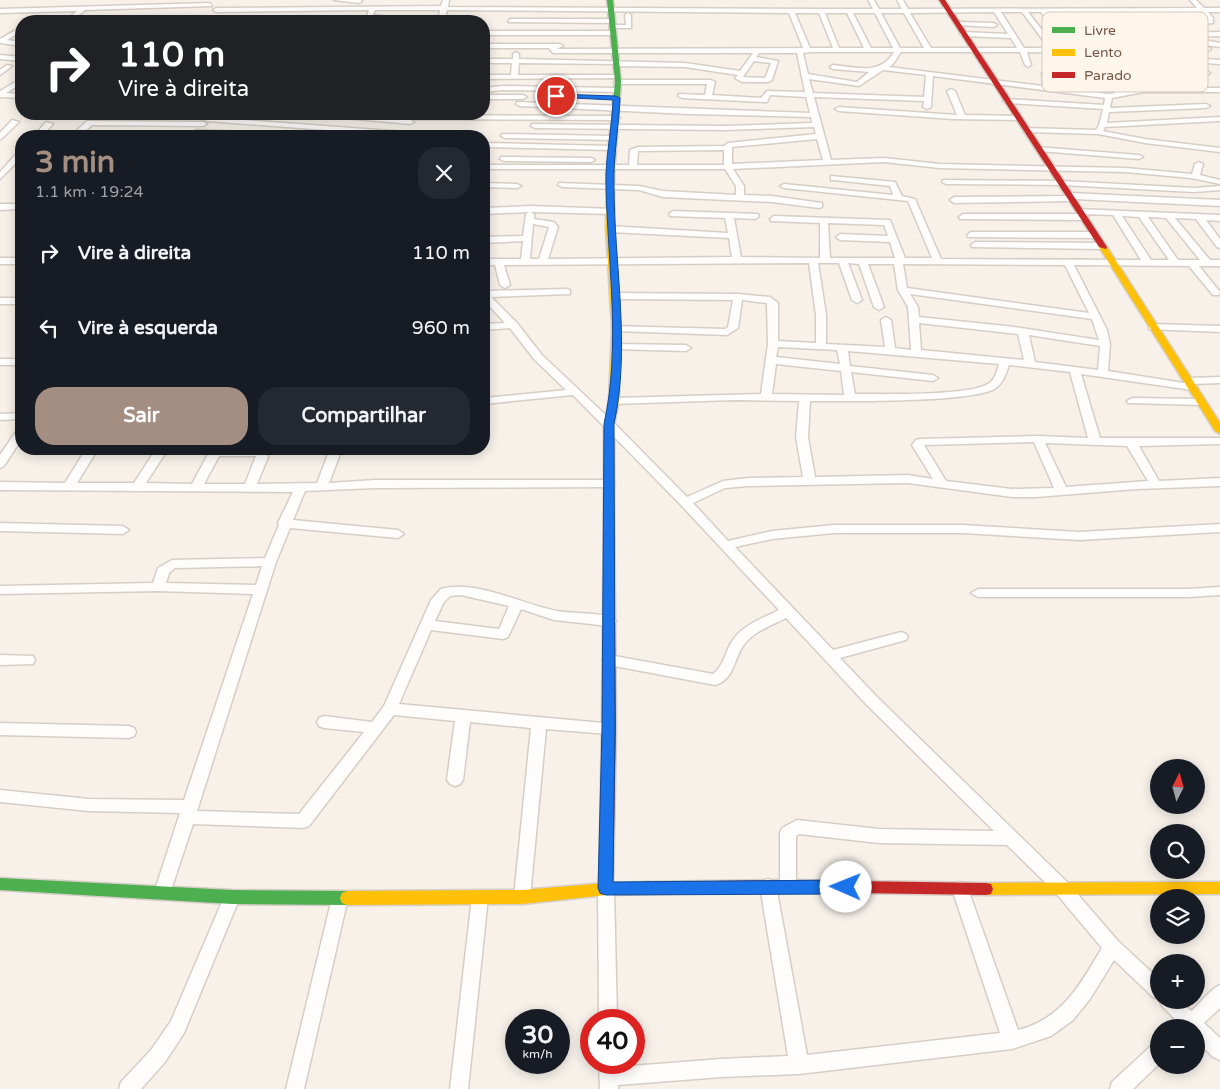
<!DOCTYPE html>
<html lang="pt">
<head>
<meta charset="utf-8">
<style>
	:root { --surface:#171b24; --page:#242831; --text:#f1f3f6; --muted:#9ea1a6; --accent:#a38e81 }
	body { margin:0; font-family:"Varela Round",sans-serif; background:var(--page); color:var(--text); height:100vh; display:flex; flex-direction:column; font-size:19px; white-space:nowrap }
	* { box-sizing:border-box; margin:0 }
	p { font-size:16px; color:var(--muted) }
	.icon { flex:none; width:28px; height:28px; fill:none; stroke:currentColor; stroke-width:2; stroke-linecap:round; stroke-linejoin:round }
	.map { position:relative; flex:1; overflow:hidden }
	.side { position:absolute; left:15px; top:130px; width:475px; height:325px; display:flex; flex-direction:column; background:var(--surface); border-radius:20px; box-shadow:0 2px 12px #0003 }
	.side>* { flex:none }
	.top-card { position:absolute; left:15px; top:15px; width:475px; height:105px; border-radius:20px; box-shadow:0 2px 12px #0003; background:#202124; color:#fff; overflow:hidden }
	.needle { width:32px; rotate:6deg }
	.buttons { position:absolute; left:1150px; top:759px; display:grid; gap:10px }
	.buttons a { display:grid; place-items:center; width:55px; height:55px; border-radius:50%; background:var(--surface); box-shadow:0 2px 12px #0003; font-size:25px }
	.speed { position:absolute; left:505px; top:1009px; display:flex; gap:10px; font-size:25px; font-weight:700; text-align:center }
	.speed>* { display:grid; place-content:center; width:65px; height:65px; border-radius:50%; background:var(--surface); box-shadow:0 2px 12px #0003; line-height:1 }
	.speed small { font-size:12px; font-weight:400 }
	.speed .limit { border:8px solid #d22; background:#fff; color:#111 }
	.pin { position:absolute; display:grid; place-items:center; width:42px; height:42px; color:#fff; margin:-21px; border:2px solid #fff; border-radius:50%; box-shadow:0 1px 5px #0007 }
	.me { position:absolute; width:55px; margin:-28px; rotate:271deg; stroke-linejoin:round; filter:drop-shadow(0 0 4px #0008) }
	.turn { display:flex; align-items:center; gap:18px; height:105px; padding:0 20px; font-size:22px }
	.turn .icon { width:65px; height:65px; stroke-width:2.5 }
	.turn b { display:block; font-size:35px; line-height:42px }
	.round { display:grid; place-items:center; flex:none; width:52px; height:52px; border-radius:20px; background:var(--page) }
	.overview { display:flex; align-items:center; justify-content:space-between; height:85px; padding:0 20px }
	h1 { font-size:30px; font-weight:800; line-height:38px; color:var(--accent) }
	.button { display:flex; gap:10px; margin-top:auto; padding:10px 20px }
	.button a { flex:1; height:58px; border-radius:20px; background:var(--accent); color:#fff; font-size:20px; font-weight:800; line-height:58px; text-align:center }
	.button a+a { background:var(--page); color:var(--text) }
	ul { padding:0; list-style:none }
	li { display:flex; align-items:center; gap:15px; height:75px; padding:0 20px }
	li div { flex:1 }
	li b { display:block; font-size:19px }
	li em { font-style:normal }
	.map>svg:first-child { display:block }
</style>
</head>
<body>
<div class="map">
<svg width="1220" height="1089" viewBox="0 0 1220 1089">
	<rect width="100%" height="100%" fill="#f7f1ea"/>
	<g fill="none" stroke-linecap="round" stroke-linejoin="round">
		<g stroke="#d6cec6" stroke-width="3">
			<path id="street" d="M334,0H361L362,1L359,3Z
				M443,0H449L448,7L821,9H873L868,0H874L879,9H902L897,0H903L908,9L1197,8L1190,0H1196L1204,8H1220V12H1208L1213,18V23L1161,28L1185,36L1188,33L1220,32V36L1189,37L1220,43V47L1198,44L1179,38L1130,43L1093,37L1064,36L1074,49L1220,60V64L1077,54L1085,73L1082,75L1079,73L1070,53L1027,52L1031,65L1028,67L1025,65L1020,52H901L893,64L889,67L1043,86L1042,73L1045,71L1048,73L1050,87L1109,94L1115,93L1102,76L1103,75L1149,77L1153,79L1149,81L1111,78L1122,92L1144,88H1220V92H1144L1112,98L1110,108L1206,104L1210,106L1206,108L1109,112L1107,123L1220,117V121L1105,127L1103,131L1145,139L1220,148V152L1145,143L1098,134L1027,132H1024V128L1096,130L1099,125L1103,109L1007,103L1003,101L1007,99L1104,105L1105,98L933,76L931,107L927,109L923,107L924,101L814,97L831,160L884,158L940,164L1125,168L1192,174L1195,164L1199,162L1203,164L1200,175L1220,180V184L1191,178L1125,172L940,168L884,162L733,169L744,186V195L772,196L822,203V207L819,208L772,202L663,197L639,190L562,187L558,185L559,183L639,186L663,191L736,195V186L725,169H484V165H629L630,150L638,147L724,146L728,143L816,134L814,127L724,130L535,128L531,126L532,124L724,126L812,123L811,117L688,114L520,106L516,104L517,102L810,113L806,97L770,95L767,102H764L682,98L678,96L679,94L705,95L707,84H618L614,82L618,80H711L715,82L712,95L761,98L767,91L805,92L797,53H759L756,57L778,61L772,80L768,82H742L735,78L738,75L685,67L616,66L613,64L519,63L518,75H618L620,76V78L484,79V75H511L512,63H484V59H513V54L516,52L519,54V59L685,63L740,71L753,53H553L549,48H484V44H560L563,46L556,49L803,48L789,13L447,10L444,21H438L440,10H375L373,15L419,20L407,21L370,18L367,16L369,10L216,12L213,10L216,8L441,6ZM994,12L1008,34L963,32L960,34L963,36L1011,38L1017,48H931L910,13ZM1001,12H1022L1049,48H1024ZM1028,12H1041L1067,49L1056,48ZM1047,12H1104L1141,25L1115,27L1113,30L1150,28L1172,35L1130,39L1093,33L1061,32ZM1114,12H1201L1207,20L1151,24ZM795,13H819L833,48H810ZM825,13H847L864,48H839ZM853,13H875L893,48H871ZM881,13H904L924,48H900ZM811,52H894C880,76 857,67 833,65L830,67L833,69L869,72L857,82L808,74L803,53ZM754,61L771,63L765,78L743,77ZM883,70L926,75L924,97L813,93L809,79L859,86ZM817,139L823,160L732,164V147ZM724,150V165H637L638,151Z
				M210,3L212,6L85,10L72,21H65L77,11L0,13V9Z
				M628,13L631,15V28H610L612,25H626L625,15Z
				M177,17L180,19L178,21H172Z
				M510,19H611L614,21L611,23L508,22Z
				M958,22L994,23L997,25L994,27L956,25Z
				M21,27V32L7,40L21,42V46L0,43V39Z
				M484,31H613L616,33L613,35H484Z
				M1159,45L1208,47L1211,49L1208,51L1157,48L1156,47Z
				M0,55L21,57V61L0,59Z
				M1115,64L1207,71L1210,73L1207,75L1113,67L1112,66Z
				M7,65L12,66L0,75V70Z
				M21,79V84L6,93L21,94V98L0,97V91Z
				M502,86L617,88L621,90L617,92L502,90L484,92V88Z
				M951,89L955,91L965,115L1018,116L1022,118L1018,120L953,119L839,111L835,109L839,107L957,115L947,91Z
				M484,95H523L527,97L523,99H484Z
				M172,114L204,115V117L405,132L409,134L404,136L207,121L204,119L176,116Z
				M320,114H345L410,120L414,122L410,124L324,116Z
				M409,115L616,116L620,118L616,120L412,119H409Z
				M12,120L19,122L0,140V133Z
				M87,121L203,122L207,124L203,126L92,125L79,136H71Z
				M46,122L53,124L42,136H34Z
				M196,130L289,134L293,136L199,134L195,132Z
				M502,134L613,136L617,138L613,140L505,138L501,136Z
				M484,143L611,146L615,148L611,150L484,147Z
				M1036,147L1139,155L1143,157L1139,159L1039,151L1035,149Z
				M18,152H21V158L0,179V172Z
				M501,157L591,158L595,160L591,162L504,161L500,159Z
				M831,176L895,182L902,196L915,199L941,259L1141,260L1113,215L1080,214L1077,213V209L1220,215V221L1206,220L1220,239V248L1217,247L1196,219L1175,218L1210,260H1220V266H1199L1220,292L1219,295H1213L1189,266L1074,265L1107,330L1110,344L1108,371L1184,383V379L1188,378L1220,377V383L1193,384L1197,387L1192,390L1081,374L1100,438H1220V444L1139,446L1159,481L1220,478V486L1137,489L1036,497H1012L908,483L748,486L725,488L693,503L728,541L772,531L834,525H962L1079,532L1220,524V532L1079,540L962,533H834L772,539L735,547L833,650L901,632L906,634L908,637L906,640L840,658L876,696L1067,882L1118,941L1159,979V999L1153,997L1114,960L1090,999L1073,1020L1051,1036L1012,1049L799,1074L721,1077L618,1085V1089H600L599,1062H617L618,1067L721,1059L788,1056L760,886L762,881L768,879L774,881L776,886L807,1055L1000,1033L952,889L954,884L960,882L966,884L968,889L1018,1030C1062,1019 1080,985 1102,948L1055,892L1007,845L879,843L799,834L796,836V886L794,891L788,893L782,891L780,886V833L782,828L797,820L879,829L994,831L866,704L786,618C772,625 756,631 746,642C733,657 736,679 715,685L604,664L602,660L604,656L609,655L713,674C724,666 725,651 733,640C743,625 763,618 779,610L681,505L573,395L484,404V398L566,390L534,359L510,328L484,330V324L505,323L484,300V291L567,289L570,290V294L491,297L517,323L542,355L613,422L687,497L723,481L748,478L803,477L796,437L799,401L735,400L614,404L609,401L614,398L761,394L768,344L767,303L742,300L738,328L727,335L616,331L612,330V326L725,329L728,327L733,300L616,299L611,296L616,293L738,294L770,297L778,303V341L816,343V315L809,263L504,265L510,285L505,288L500,285L495,265H484V259H521L523,241L484,243V237L523,236L526,214L529,212L484,214V208L531,206L614,209V213L611,214L531,212L534,214V219L554,222L558,227L548,259L732,257L729,238L610,232L606,229L610,226L626,227L728,233L725,218L670,216L669,214L673,211L758,214L759,216L755,219L734,218L741,257L820,258V223L771,221L770,219L774,216L890,220L905,258H932L908,201L784,188L780,186L784,184L893,195L890,186L834,180H831ZM1122,216L1139,217L1169,260H1151ZM1148,217L1166,218L1200,260H1178ZM828,223L884,225L888,236L840,234L836,237L840,240L890,242L895,258H830ZM533,224L549,227L539,259H530ZM818,263H839L852,300L857,303L862,300L848,263L859,264L874,307L879,310L884,307L868,264H894L898,290L908,307L911,350L895,348L891,320L886,317L881,320L885,347L826,344V315ZM903,264L1065,265L1089,313L907,288ZM910,294L1092,319L1099,340L1015,327L919,317L918,307ZM919,323L1018,334L1024,360L921,350ZM1029,335L1100,346L1098,370L1035,362ZM778,347L837,350L840,364L776,357ZM848,351L999,364C997,371 995,380 988,384C968,396 881,394 855,394L851,372L933,381L938,378L933,375L850,366ZM776,364L841,371L844,395L772,394ZM1009,365L1070,372L1088,438L1038,436L920,439L916,440L912,445L933,479L908,475L815,477L808,437L810,401C842,401 975,403 996,388C1004,382 1006,373 1009,365ZM1034,442L1054,488L1012,489L946,481L924,445ZM1045,443L1127,446L1148,481L1066,487Z
				M943,180L1062,181L1194,188L1220,186V190L1194,192L1062,185L946,184L942,182Z
				M484,183L517,184L521,186L517,188L484,187Z
				M1070,193L1220,200V206L1075,199L1071,201L954,203L950,200L954,197L1066,196Z
				M0,204H21V209L0,210Z
				M963,214H1084L1088,217L1084,220L960,219L959,217Z
				M971,232H1096L1100,235L1096,238L968,237L967,235Z
				M975,242L1103,243L1107,246L1103,249L972,247L971,245Z
				M0,258H21V264H0Z
				M0,298H21V304H0Z
				M1153,324L1220,326V332L1149,329V325Z
				M616,344L686,345L691,348L686,351L612,349V345Z
				M0,359H21V365H0Z
				M1132,398L1200,399L1205,402L1200,405L1128,403L1127,401Z
				M21,413V419L0,420V414Z
				M21,429V440L4,466L0,468V455L17,430Z
				M86,449H98L77,483H134L156,449H168L146,483L192,484L211,449L265,451L268,457L257,484L317,483L330,449H342L329,483L375,480H613L615,483L613,486L609,487L375,488L305,491L293,520L398,530L404,534L398,538L290,528L276,562L197,811L299,814L364,732L324,728L319,726L317,722L319,718L324,716L372,722L384,706L431,600L441,589C475,579 524,605 557,611C575,614 596,612 614,618L616,621L614,624L609,626L554,620L521,609L508,637L503,639L431,630L399,704L614,724L616,728L614,732L609,734L546,729L530,897L528,902L522,904L516,902L514,897L531,728L470,722L463,780L460,784L455,786L450,784L447,780L455,721L394,715L309,826L303,828L193,824L170,893L168,898L162,900L156,898L154,893L180,813L89,811L0,802V790L89,799L184,800L253,594L158,591L0,594V586L153,583L158,568L172,560L265,558L279,525L278,523L293,492L0,490V482L65,483ZM219,456H256L245,484H204ZM262,566L256,585L166,583L169,573L175,568ZM461,595L509,606L499,629L435,621L444,602L450,596Z
				M0,523L123,526L129,530L123,534L0,531Z
				M1220,587V595L1188,597H978L971,593L978,589H1188Z
				M0,655L33,656L35,660L33,664L0,665Z
				M0,723L129,726L134,728L136,732L134,736L129,738L0,735Z
				M606,882L612,884L614,889L617,1020H599L598,889L600,884Z
				M232,890L238,892L240,897L184,1033L165,1062L141,1089H119L121,1082L151,1050L171,1021L224,897L226,892Z
				M480,890L486,892L488,897L468,1089H450L472,897L474,892Z
				M340,891L346,893L348,898L304,1089H286L332,898L334,893Z
				M1220,985V1008L1204,1023L1220,1038V1060L1213,1057L1196,1040V1028H1174L1177,1021L1162,1006L1159,1000H1180L1191,1011C1201,1003 1210,989 1220,985Z
				M1159,1042V1064L1133,1089H1110L1112,1082L1152,1045Z"/>
		</g>
		<g stroke="#d6cec6" stroke-width="3">
			<path id="fast" d="M607,0H613L621,82L614,175L610,177L606,175L615,82Z
				M0,878L232,890L347,891L352,893L354,898L352,903L347,905L232,904L0,890Z"/>
		</g>
		<g stroke="#d6cec6" stroke-width="3">
			<path id="slow" d="M607,173L614,175V229L620,328L619,401L614,424V502L609,505L604,502V424L609,401L612,328L606,229Z
				M1100,245L1107,247L1220,423V434L1215,431L1099,247Z
				M648,882L653,883L655,888L653,893L648,894L606,895L522,904L347,905L342,903L340,898L342,893L347,891L522,890L606,883Z
				M1220,882V894L986,895L981,894L979,889L981,884L986,883Z"/>
		</g>
		<g stroke="#d6cec6" stroke-width="3">
			<path id="jam" d="M939,0H945L1107,247L1106,249L1099,247Z
				M609,499L614,502L616,728L613,889L611,894L606,895L601,894L599,889L602,728L604,502Z
				M788,880L986,883L991,884L993,889L991,894L986,895L788,892L648,894L643,893L641,888L643,883L648,882Z"/>
		</g>
		<use href="#street" fill="#fefdfc" fill-rule="evenodd"/>
		<use href="#fast" fill="#4caf50" fill-rule="evenodd"/>
		<use href="#slow" fill="#ffc107" fill-rule="evenodd"/>
		<use href="#jam" fill="#c62828" fill-rule="evenodd"/>
	</g>
	<path fill="#1a73e8" stroke="#114b97" d="M556,94L616,96L620,98C619,127 613,156 614,185C614,264 631,346 614,424L615,728L613,882L846,880L851,882L853,887L851,892L846,894L606,895L600,893L598,888L602,728L604,424C621,347 608,265 606,187C605,158 612,129 613,100L554,97Z"/>
	<rect x="1042" y="12" width="166" height="80" rx="8" fill="#fff6eb" stroke="#d6c7ba" stroke-width="1"/>
	<rect x="1052" y="27" width="23" height="6" fill="#4caf50"/>
	<rect x="1052" y="49" width="23" height="7" fill="#ffc107"/>
	<rect x="1052" y="72" width="23" height="6" fill="#c62828"/>
	<g font-size="14" fill="#765849">
		<text x="1084" y="35">Livre</text>
		<text x="1084" y="57">Lento</text>
		<text x="1084" y="80">Parado</text>
	</g>
</svg>
<div class="buttons">
<a><svg class="needle" viewBox="-14 -14 28 28"><path d="M0-13l5 13h-10z" fill="#e53935"/><path d="M0 13l5-13h-10z" fill="#9ea1a6"/></svg></a>
<a><svg class="icon" aria-label="search" viewBox="0 0 24 24"><circle cx="10" cy="10" r="6"/><path d="M15 15l6 6"/></svg></a>
<a><svg class="icon" aria-label="layers" viewBox="0 0 24 24"><path d="M12 4l9 5-9 5-9-5zM3 14l9 5 9-5"/></svg></a>
<a>+</a>
<a>−</a>
</div>
<div class="speed"><div>30<small>km/h</small></div><div class="limit">40</div></div>
<div class="pin" style="left:556px;top:96px;background:#d93025"><svg class="icon" aria-label="arrive" viewBox="0 0 24 24"><path d="M6 21V4h12l-3 4 3 4H6"/></svg></div>
<svg class="me" style="left:846px;top:887px" viewBox="-20 -20 40 40"><circle r="19" fill="#fff"/><path d="M0-13L10 11 0 6-10 11z" fill="#1a73e8"/></svg>
<div class="top-card">
<div class="turn"><svg class="icon" aria-label="right" viewBox="0 0 24 24"><path d="M7 20v-9h11M14 6l5 5-5 5"/></svg><div><b>110 m</b>Vire à direita</div></div>
</div>
<section class="side">
<div class="overview"><div><h1>3 min</h1><p>1.1 km · 19:24</p></div><a class="round"><svg class="icon" aria-label="close" viewBox="0 0 24 24"><path d="M6 6l12 12M18 6L6 18"/></svg></a></div>
<ul>
<li><svg class="icon" aria-label="right" viewBox="0 0 24 24"><path d="M7 20v-9h11M14 6l5 5-5 5"/></svg><div><b>Vire à direita</b></div><em>110 m</em></li>
<li><svg class="icon" aria-label="left" viewBox="0 0 24 24"><path d="M17 20v-9H6M10 6l-5 5 5 5"/></svg><div><b>Vire à esquerda</b></div><em>960 m</em></li>
</ul>
<div class="button"><a>Sair</a><a>Compartilhar</a></div>
</section>
</div>
</body>
</html>
